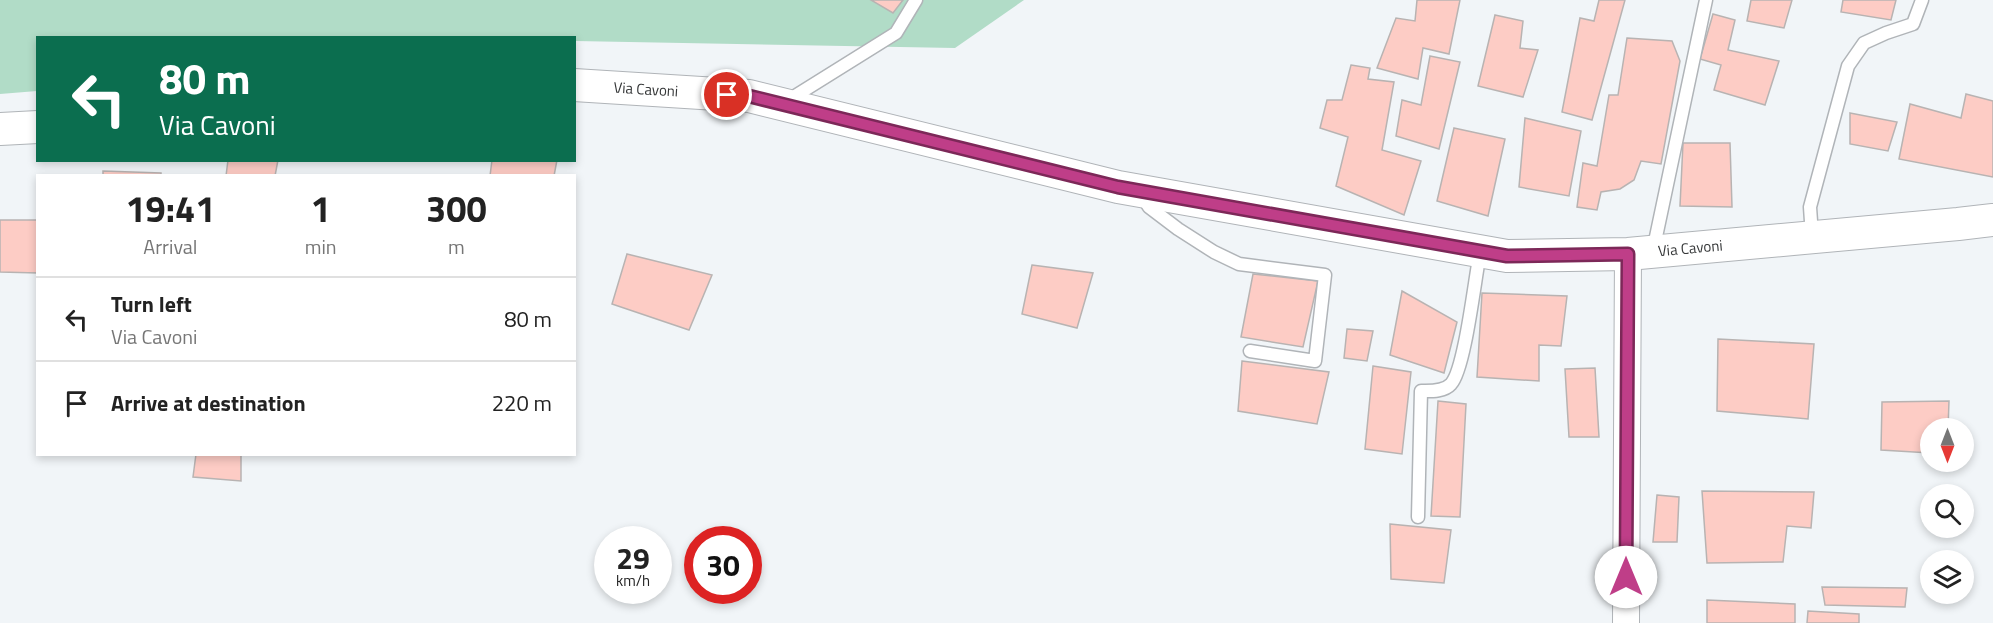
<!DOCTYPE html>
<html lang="en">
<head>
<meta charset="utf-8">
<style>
	:root { --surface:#fff; --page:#f2f2f2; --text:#222; --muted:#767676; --line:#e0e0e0 }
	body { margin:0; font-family:"Titillium Web",sans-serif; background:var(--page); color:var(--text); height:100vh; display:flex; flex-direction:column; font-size:22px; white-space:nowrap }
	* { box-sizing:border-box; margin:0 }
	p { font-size:20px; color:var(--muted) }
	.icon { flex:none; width:33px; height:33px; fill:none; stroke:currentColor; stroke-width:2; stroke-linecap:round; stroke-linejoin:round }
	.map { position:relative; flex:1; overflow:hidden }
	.drawer { position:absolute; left:36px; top:174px; width:540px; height:282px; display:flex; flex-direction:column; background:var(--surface); border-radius:0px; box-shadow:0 3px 9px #0003 }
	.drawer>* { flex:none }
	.top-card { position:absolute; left:36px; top:36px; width:540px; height:126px; border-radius:0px; box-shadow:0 3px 9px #0003; background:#0b6e4f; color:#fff; overflow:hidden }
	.needle { width:39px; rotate:180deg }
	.tools { position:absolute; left:1920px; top:418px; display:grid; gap:12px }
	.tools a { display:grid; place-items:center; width:54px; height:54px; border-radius:50%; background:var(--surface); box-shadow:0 3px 9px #0003; font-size:30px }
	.speed { position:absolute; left:594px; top:526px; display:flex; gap:12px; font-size:30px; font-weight:700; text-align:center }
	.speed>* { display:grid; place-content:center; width:78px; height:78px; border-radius:50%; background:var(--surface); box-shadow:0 3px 9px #0003; line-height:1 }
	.speed small { font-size:15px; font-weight:400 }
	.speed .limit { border:9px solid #d22; background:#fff; color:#111 }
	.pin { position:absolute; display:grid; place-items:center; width:51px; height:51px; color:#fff; margin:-26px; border:3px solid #fff; border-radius:50%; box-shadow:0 2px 6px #0007 }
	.me { position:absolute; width:66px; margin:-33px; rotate:0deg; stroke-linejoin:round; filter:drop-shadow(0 0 4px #0008) }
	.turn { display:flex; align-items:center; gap:21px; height:126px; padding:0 24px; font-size:27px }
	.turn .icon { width:78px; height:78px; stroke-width:2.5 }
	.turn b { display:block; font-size:42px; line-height:51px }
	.eta { display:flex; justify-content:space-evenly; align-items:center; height:102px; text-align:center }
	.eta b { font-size:36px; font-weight:700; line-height:42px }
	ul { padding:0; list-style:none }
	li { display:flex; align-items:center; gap:18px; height:84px; padding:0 24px; border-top:2px solid var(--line) }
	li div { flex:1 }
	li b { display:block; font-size:22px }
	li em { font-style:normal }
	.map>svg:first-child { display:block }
</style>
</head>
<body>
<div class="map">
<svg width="1993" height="623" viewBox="0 0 1993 623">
	<rect width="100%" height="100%" fill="#f1f5f8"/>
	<path fill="#b1dcc7" d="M0,0H1024L955,48L575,41L574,38H38L37,91L0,94Z"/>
	<path fill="#fdccc5" stroke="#b8b3b2" stroke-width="1.5" d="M871,0H903L893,13Z
		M1417,0H1460L1449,54L1423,48L1418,79L1377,68L1396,18L1415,21Z
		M1599,0H1625L1592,120L1562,112L1580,18L1594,21Z
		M1751,0H1792L1784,28L1747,21Z
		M1843,0H1896L1891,20L1841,12Z
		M1713,14L1735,20L1728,50L1779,61L1765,105L1714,90L1721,65L1700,59Z
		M1495,15L1523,21L1520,48L1538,50L1523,97L1478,86Z
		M1627,38L1672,41L1680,61L1661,164L1641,161L1634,180L1620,189L1601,192L1597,210L1577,207L1583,163L1597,166L1609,95H1618Z
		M1430,56L1460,62L1439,149L1396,136L1402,100L1421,105Z
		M1351,65L1370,68L1368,79L1394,82L1382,150L1421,161L1404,215L1336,186L1348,137L1320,128L1327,100H1342Z
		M1966,94L1993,101V177L1899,159L1910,104L1961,118Z
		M1850,113L1897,122L1888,151L1850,144Z
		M1525,118L1581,131L1569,196L1519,187Z
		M1454,128L1505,139L1488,216L1437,201Z
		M1683,143H1730L1732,207L1680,206Z
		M228,160H278L275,176H226Z
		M492,160H557L554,176H490Z
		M103,171L161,173V176H103Z
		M0,220H38V273L0,272Z
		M627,254L712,275L689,330L612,304Z
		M1032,265L1093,273L1077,328L1022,314Z
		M1253,274L1318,281L1303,347L1241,337Z
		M1402,291L1457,322L1444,373L1390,355Z
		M1482,293L1567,296L1561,346L1539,345V381L1477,377Z
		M1347,329L1373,331L1367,361L1344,358Z
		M1718,339L1814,344L1808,419L1717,411Z
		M1242,361L1329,372L1317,424L1238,411Z
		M1373,366L1411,372L1402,454L1365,449Z
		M1595,368L1599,437H1569L1565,369Z
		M1438,401L1466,404L1460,517L1431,516Z
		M1949,401L1948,429H1930V453L1881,450L1882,402Z
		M196,454H241V481L193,477Z
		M1702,491L1814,492L1811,528L1787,526L1783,562L1707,563Z
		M1657,495L1679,497L1677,542H1653Z
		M1390,524L1451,530L1444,583L1391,579Z
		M1822,587L1907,588L1905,607L1825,605Z
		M1707,600L1795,604V623H1707Z
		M1808,611L1859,614V623H1807Z"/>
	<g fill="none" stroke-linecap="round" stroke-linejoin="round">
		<g stroke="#b0b4b8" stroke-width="15">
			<path id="service" d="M787,101L896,33L916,0
				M1142,196L1149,207L1178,229L1214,252L1239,264L1325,275L1315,361L1250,351
				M1812,236L1810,207L1848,66L1864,43L1886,33L1913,24L1922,0
				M1653,251L1706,0
				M1418,517L1421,391C1430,391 1444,392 1451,384C1465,369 1475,277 1480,253"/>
		</g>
		<g stroke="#b0b4b8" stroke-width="28">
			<path id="minor" d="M1626,623L1628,254"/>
		</g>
		<g stroke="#b0b4b8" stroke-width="34">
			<g id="tertiary">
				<path id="s1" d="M574,85L749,96L1118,187L1507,256L1628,254L1958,224L1993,220"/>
				<path d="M0,129L38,127"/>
			</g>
		</g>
		<use href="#service" stroke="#fff" stroke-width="12"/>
		<use href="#minor" stroke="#fff" stroke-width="26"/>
		<use href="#tertiary" stroke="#fff" stroke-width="32"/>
	</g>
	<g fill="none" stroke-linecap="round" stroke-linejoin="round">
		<g stroke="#7c2858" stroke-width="15">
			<path id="route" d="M727,95L749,96L1118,187L1507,256L1628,254L1626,577"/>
		</g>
		<use href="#route" stroke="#bf3e88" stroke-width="10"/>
	</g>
	<g text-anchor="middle" stroke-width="5" stroke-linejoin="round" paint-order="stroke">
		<g font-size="15" fill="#353738" stroke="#f1f5f8">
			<text dy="5" stroke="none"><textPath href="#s1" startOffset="72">Via Cavoni</textPath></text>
			<text dy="5" stroke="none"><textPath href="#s1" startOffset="1134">Via Cavoni</textPath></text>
		</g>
	</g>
</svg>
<div class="tools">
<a><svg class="needle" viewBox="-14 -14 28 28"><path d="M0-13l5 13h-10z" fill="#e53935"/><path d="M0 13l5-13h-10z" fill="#767676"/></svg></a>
<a><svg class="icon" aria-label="search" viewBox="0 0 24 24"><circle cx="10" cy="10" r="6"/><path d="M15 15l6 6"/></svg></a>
<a><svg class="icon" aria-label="layers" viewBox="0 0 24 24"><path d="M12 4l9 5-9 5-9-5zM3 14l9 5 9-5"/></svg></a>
</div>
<div class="speed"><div>29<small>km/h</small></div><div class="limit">30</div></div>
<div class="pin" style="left:727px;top:95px;background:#d93025"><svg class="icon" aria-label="arrive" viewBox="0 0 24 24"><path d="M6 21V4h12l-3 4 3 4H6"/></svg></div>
<svg class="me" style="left:1626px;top:577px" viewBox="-20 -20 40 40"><circle r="19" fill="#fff"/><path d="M0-13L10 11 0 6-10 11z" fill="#bf3e88"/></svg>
<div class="top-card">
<div class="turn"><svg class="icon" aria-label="left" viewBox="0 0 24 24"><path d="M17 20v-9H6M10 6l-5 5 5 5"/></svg><div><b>80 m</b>Via Cavoni</div></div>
</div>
<section class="drawer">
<div class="eta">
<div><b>19:41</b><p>Arrival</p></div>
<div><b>1</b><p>min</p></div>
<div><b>300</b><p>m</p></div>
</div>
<ul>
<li><svg class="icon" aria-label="left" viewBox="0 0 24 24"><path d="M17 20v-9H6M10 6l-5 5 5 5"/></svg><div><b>Turn left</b><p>Via Cavoni</p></div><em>80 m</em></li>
<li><svg class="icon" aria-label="arrive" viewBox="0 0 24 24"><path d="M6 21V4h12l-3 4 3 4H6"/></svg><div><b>Arrive at destination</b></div><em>220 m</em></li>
</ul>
</section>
</div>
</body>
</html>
